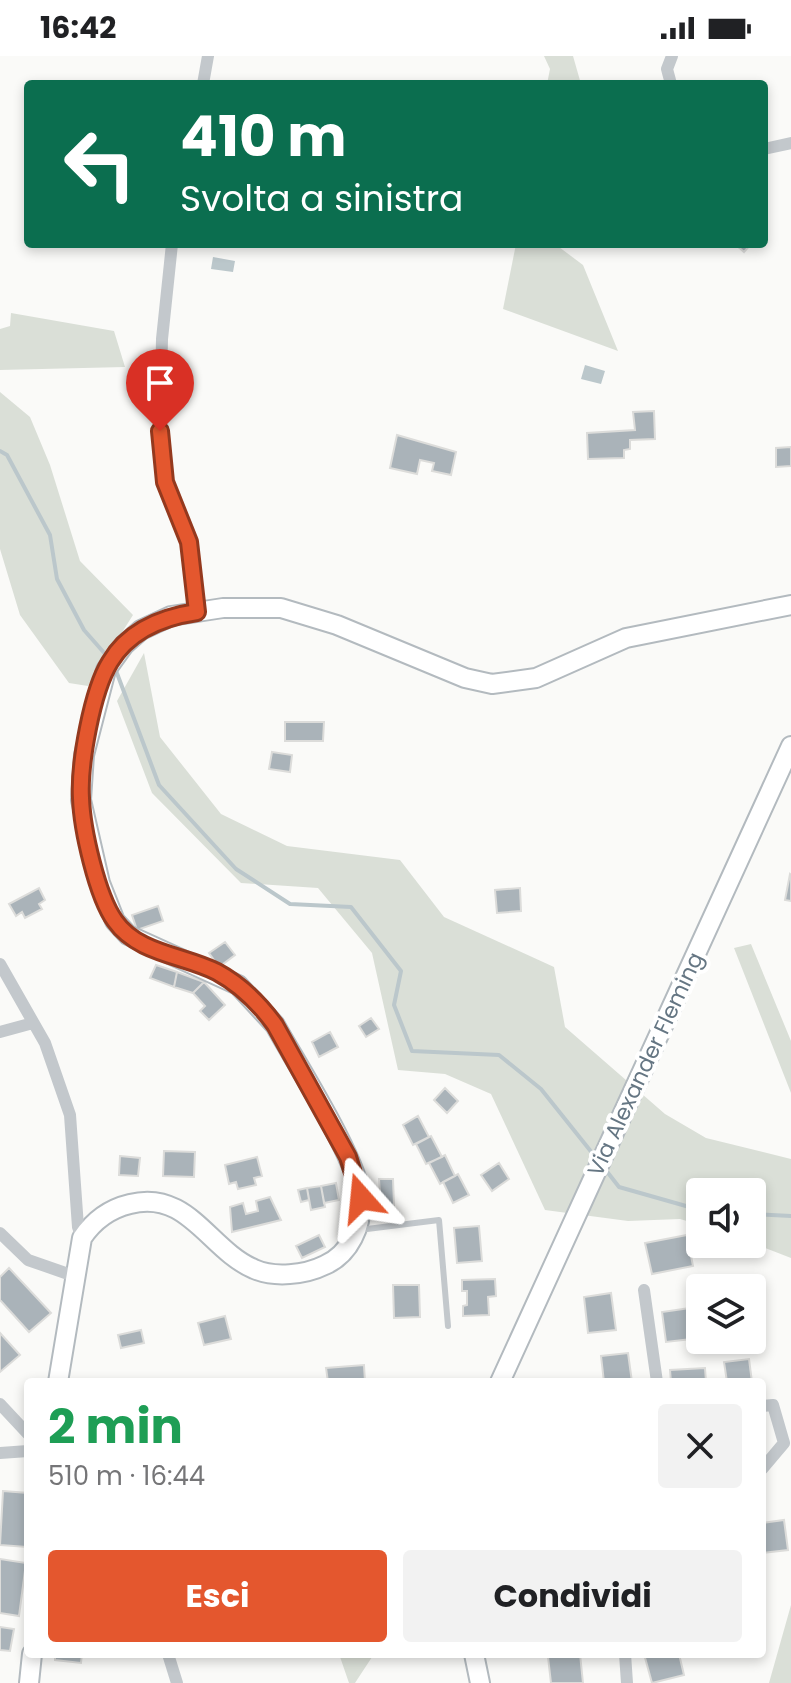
<!DOCTYPE html>
<html lang="it">
<head>
<meta charset="utf-8">
<style>
	:root { --surface:#fff; --page:#f2f2f2; --text:#202124; --muted:#757577; --accent:#e4572e }
	body { margin:0; font-family:Poppins,sans-serif; background:var(--page); color:var(--text); height:100vh; display:flex; flex-direction:column; font-size:30px; white-space:nowrap }
	* { box-sizing:border-box; margin:0 }
	p { font-size:26px; color:var(--muted) }
	.icon { flex:none; width:44px; height:44px; fill:none; stroke:currentColor; stroke-width:2; stroke-linecap:round; stroke-linejoin:round }
	.map { position:relative; flex:1; overflow:hidden }
	.drawer { position:absolute; left:24px; top:1322px; width:742px; height:280px; display:flex; flex-direction:column; background:var(--surface); border-radius:8px; box-shadow:0 4px 12px #0003 }
	.drawer>* { flex:none }
	.top-card { position:absolute; left:24px; top:24px; width:744px; height:168px; border-radius:8px; box-shadow:0 4px 12px #0003; background:#0b6e4f; color:#fff; overflow:hidden }
	.buttons { position:absolute; left:686px; top:1122px; display:grid; gap:16px }
	.buttons a { display:grid; place-items:center; width:80px; height:80px; border-radius:8px; background:var(--surface); box-shadow:0 4px 12px #0003; font-size:40px }
	.pin { position:absolute; display:grid; place-items:center; width:68px; height:68px; color:#fff; margin:-82px -34px; border-radius:50% 50% 50% 0; rotate:-45deg; box-shadow:0 0 8px #0007 }
	.pin .icon { rotate:45deg }
	.me { position:absolute; width:88px; margin:-44px; rotate:342deg; stroke-linejoin:round; filter:drop-shadow(0 0 6px #0008) }
	.turn { display:flex; align-items:center; gap:28px; height:168px; padding:0 24px; font-size:36px }
	.turn .icon { width:104px; height:104px; stroke-width:2.5 }
	.turn b { display:block; font-size:56px; line-height:68px }
	.round { display:grid; place-items:center; flex:none; width:84px; height:84px; border-radius:8px; background:var(--page) }
	.overview { display:flex; align-items:center; justify-content:space-between; height:136px; padding:0 24px }
	h1 { font-size:48px; font-weight:700; line-height:60px; color:#1e9e55 }
	.action { display:flex; gap:16px; margin-top:auto; padding:16px 24px }
	.action a { flex:1; height:92px; border-radius:8px; background:var(--accent); color:#fff; font-size:32px; font-weight:700; line-height:92px; text-align:center }
	.action a+a { background:var(--page); color:var(--text) }
	.status { display:flex; justify-content:space-between; align-items:center; height:56px; padding:0 40px; background:var(--surface); direction:ltr }
	.status svg { height:22px; fill:currentColor }
	.map>svg:first-child { display:block }
</style>
</head>
<body>
<div class="status"><b>16:42</b><svg viewBox="0 0 49 12"><path d="M0 12V9h3v3zM5 12V6h3v6zM10 12V3h3v9zM15 12V0h3v12zM26 1h20v11H26zM47 4h2v5h-2z"/></svg></div>
<div class="map">
<svg width="791" height="1627" viewBox="0 0 791 1627">
	<rect width="100%" height="100%" fill="#fafaf8"/>
	<path fill="#dadfd7" d="M544,0H573L581,28H547L550,13Z
		M516,188H555L583,209L618,295L503,253Z
		M11,257L114,275L125,311L0,314V273L10,270Z
		M0,336L30,361L50,409L80,505L133,559L88,630L69,627L20,559L0,493Z
		M144,597L160,681L221,758L287,790L400,804L444,861L554,911L565,971L665,1058L706,1082L791,1103V1202L752,1187V1136H700V1169L680,1163L628,1165L545,1154L491,1038L445,1018L398,1014L372,897L318,832L241,827L152,737L117,645Z
		M751,888L791,985V1037L734,892Z
		M791,1549V1627H769Z
		M339,1598H374L355,1627H349Z"/>
	<path fill="#bbc7cb" d="M213,201L235,205L233,216L211,213Z
		M585,309L605,315L601,328L581,323Z"/>
	<g fill="none" stroke-linecap="round" stroke-linejoin="round">
		<path stroke="#bbc7cb" stroke-width="4" d="M0,395L7,399L50,479L57,523L84,574L106,599
			M115,612L159,729L236,813L290,848L351,851L401,915L394,949L412,995L499,999L541,1033L597,1103
			M605,1113L619,1131L700,1154
			M752,1158L791,1160"/>
	</g>
	<path fill="#aab3b9" stroke="#dcdcda" stroke-width="2" d="M735,188H751L744,196Z
		M654,355L655,383L630,384V393L624,394V402L588,403L587,377L635,374L633,356Z
		M397,379L456,396L451,419L432,415L434,407L420,404L417,418L390,412Z
		M791,391V410L776,411V392Z
		M285,666H324L323,685H285Z
		M272,696L292,699L290,716L269,713Z
		M790,818L791,819V845L785,844Z
		M39,832L45,844L39,848L42,853L25,862L22,856L16,860L9,848Z
		M520,832L521,855L497,857L495,834Z
		M158,850L163,865L137,874L132,859Z
		M225,886L235,899L219,911L209,897Z
		M156,909L177,916L174,931L150,922Z
		M177,916L204,926L193,937L174,931Z
		M204,926L225,949L209,964L200,955L205,950L193,937Z
		M371,962L379,973L366,981L359,970Z
		M330,976L338,991L319,1001L312,986Z
		M445,1032L458,1045L447,1057L434,1044Z
		M418,1060L429,1081L413,1089L403,1069Z
		M431,1080L442,1101L426,1108L416,1088Z
		M164,1095L195,1096L194,1121L163,1120Z
		M445,1099L455,1120L440,1128L429,1107Z
		M120,1100L140,1102L138,1120L119,1119Z
		M257,1101L262,1120L254,1122L256,1129L238,1133L236,1126L229,1128L225,1109Z
		M499,1107L509,1123L492,1135L481,1119Z
		M458,1118L469,1139L453,1147L443,1126Z
		M379,1123H393L394,1149L381,1150Z
		M336,1127L339,1144L324,1147L321,1130Z
		M321,1130L325,1151L311,1154L307,1132Z
		M307,1132L309,1144L301,1146L298,1134Z
		M270,1141L281,1164L232,1176L230,1151L243,1147L246,1158L258,1155L256,1145Z
		M479,1170L482,1205L457,1207L454,1172Z
		M319,1179L325,1191L302,1202L296,1190Z
		M687,1179L693,1210L652,1218L645,1187Z
		M9,1212L51,1257L29,1276L0,1244V1221Z
		M495,1223L496,1240L488,1241L489,1259L463,1260V1250L467,1249V1235H462V1224Z
		M393,1229H419L420,1261L394,1262Z
		M611,1237L616,1274L588,1277L584,1241Z
		M752,1247L757,1276H752Z
		M697,1251L700,1282L666,1286L662,1256Z
		M225,1260L231,1283L204,1289L198,1267Z
		M141,1274L144,1287L121,1292L118,1279Z
		M0,1277L20,1299L0,1316Z
		M628,1297L632,1326H604L601,1300Z
		M749,1303L752,1326H727L724,1306Z
		M364,1309L365,1326H328L326,1312Z
		M705,1312L706,1326H671L670,1314Z
		M3,1435L28,1437L27,1491L0,1489Z
		M784,1464L788,1494L762,1497V1467Z
		M0,1503L26,1507L19,1560L0,1557Z
		M0,1571L14,1573L10,1595L0,1594Z
		M55,1598H82L81,1607L55,1604Z
		M580,1598L583,1627H551L548,1601Z
		M644,1598H679L684,1619L652,1627Z"/>
	<g fill="none" stroke-linecap="round" stroke-linejoin="round">
		<g stroke="#b3babf" stroke-width="22">
			<path id="secondary" d="M58,1326L82,1182C94,1164 109,1153 130,1148C188,1133 209,1194 254,1213C274,1222 305,1219 325,1209C350,1198 362,1170 361,1143C359,1105 296,1007 275,969L238,929L128,879L115,865L100,827L81,744L84,699L106,614L124,589L141,574L171,560L223,552H281L337,569L465,622L492,628L536,622L626,582L791,549
				M500,1326L791,690
				M474,1598L480,1627
				M29,1627L32,1598"/>
		</g>
		<path stroke="#c3c8cc" stroke-width="6" d="M359,1174L439,1164L448,1270"/>
		<path stroke="#c3c8cc" stroke-width="12" d="M203,28L208,0
			M671,28L667,13L672,0
			M764,93L791,87
			M172,188L162,283L160,375L165,426L189,486L197,556
			M0,908L45,987L70,1059L78,1171L82,1182
			M0,976L33,967
			M0,1177L28,1204L74,1220
			M644,1234L657,1326
			M0,1348L28,1378
			M762,1350L773,1349L784,1387L762,1413
			M0,1397L28,1395
			M168,1598L177,1627
			M625,1598L627,1627"/>
		<use href="#secondary" stroke="#fff" stroke-width="18"/>
	</g>
	<g fill="none" stroke-linecap="round" stroke-linejoin="round">
		<g stroke="#94391e" stroke-width="20">
			<path id="route" d="M160,375L165,426L189,486L197,556C163,561 129,574 110,606C92,635 79,708 81,742C82,773 97,840 115,865C138,898 184,899 217,916C241,929 259,947 275,969L348,1101L361,1142"/>
		</g>
		<use href="#route" stroke="#e4572e" stroke-width="14"/>
	</g>
	<g text-anchor="middle" stroke-width="8" stroke-linejoin="round" paint-order="stroke">
		<g font-size="22" fill="#657683" stroke="#fff">
			<text transform="translate(645 1008) rotate(-65)" y="8">Via Alexander Fleming</text>
		</g>
	</g>
</svg>
<div class="buttons">
<a><svg class="icon" aria-label="sound" viewBox="0 0 24 24"><path d="M4 9h4l5-4v14l-5-4H4zM17 9q2 3 0 6"/></svg></a>
<a><svg class="icon" aria-label="layers" viewBox="0 0 24 24"><path d="M12 4l9 5-9 5-9-5zM3 14l9 5 9-5"/></svg></a>
</div>
<div class="pin" style="left:160px;top:375px;background:#d93025"><svg class="icon" aria-label="arrive" viewBox="0 0 24 24"><path d="M6 21V4h12l-3 4 3 4H6"/></svg></div>
<svg class="me" style="left:361px;top:1142px" viewBox="-20 -20 40 40"><path d="M0-17L14 15 0 8-14 15z" fill="#e4572e" stroke="#fff" stroke-width="4"/></svg>
<div class="top-card">
<div class="turn"><svg class="icon" aria-label="left" viewBox="0 0 24 24"><path d="M17 20v-9H6M10 6l-5 5 5 5"/></svg><div><b>410 m</b>Svolta a sinistra</div></div>
</div>
<section class="drawer">
<div class="overview"><div><h1>2 min</h1><p>510 m · 16:44</p></div><a class="round"><svg class="icon" aria-label="close" viewBox="0 0 24 24"><path d="M6 6l12 12M18 6L6 18"/></svg></a></div>
<div class="action"><a>Esci</a><a>Condividi</a></div>
</section>
</div>
</body>
</html>
